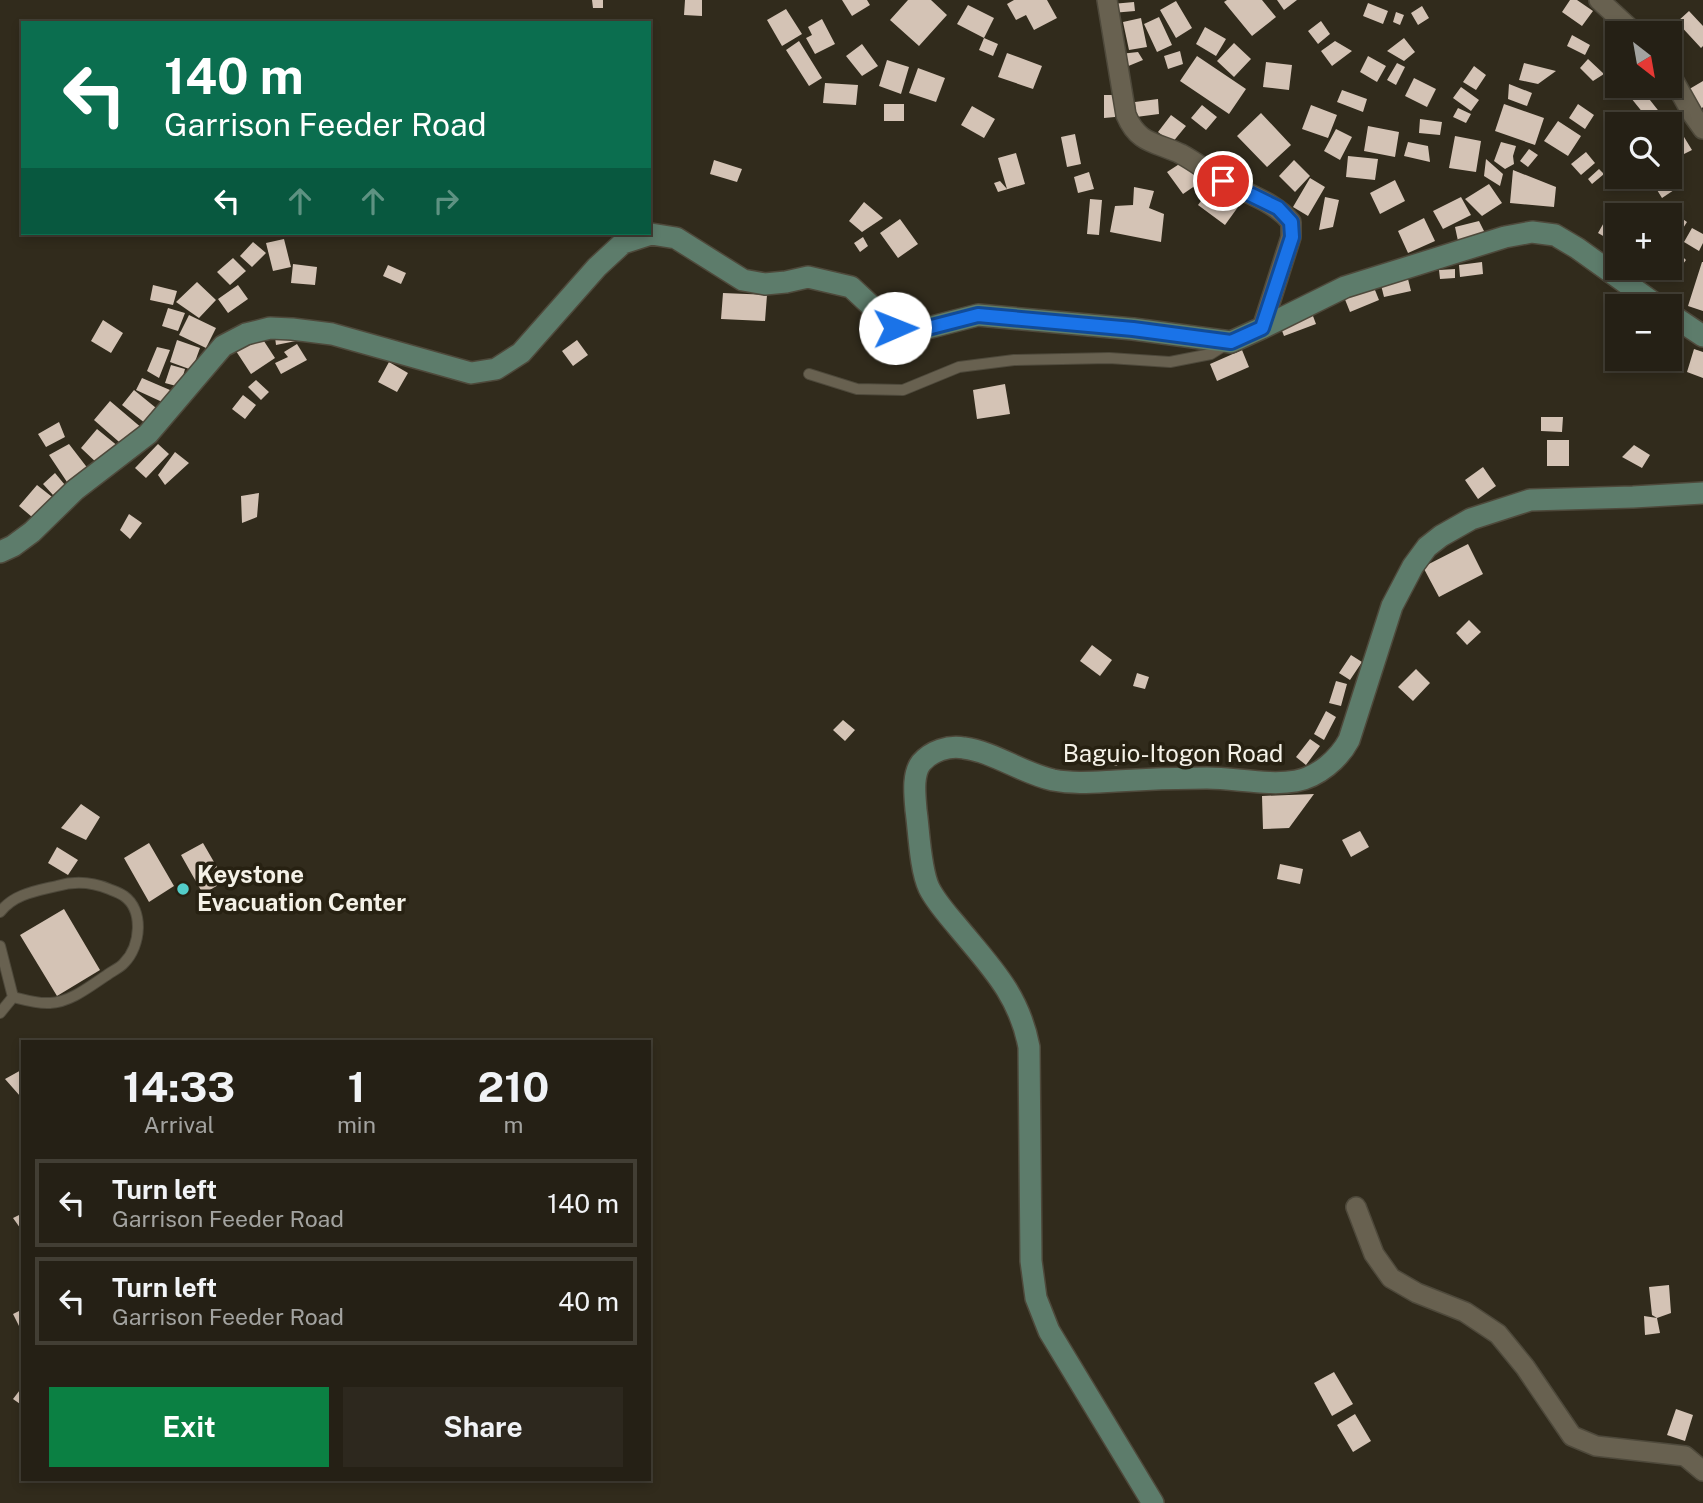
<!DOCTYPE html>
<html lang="en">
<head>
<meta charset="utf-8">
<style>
	:root { --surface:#252015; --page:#2d281e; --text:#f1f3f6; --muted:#a3a3a0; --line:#423e34; --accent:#0b8043 }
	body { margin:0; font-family:"Public Sans",sans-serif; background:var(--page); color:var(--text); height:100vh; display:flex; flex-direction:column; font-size:26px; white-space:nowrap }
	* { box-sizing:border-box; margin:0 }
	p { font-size:23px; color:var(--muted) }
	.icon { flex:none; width:38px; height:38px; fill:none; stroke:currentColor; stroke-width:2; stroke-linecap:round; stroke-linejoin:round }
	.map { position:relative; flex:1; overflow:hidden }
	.sheet { position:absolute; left:21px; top:1040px; width:630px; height:441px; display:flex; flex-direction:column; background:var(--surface); border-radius:0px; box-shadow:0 4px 10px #0003,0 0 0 2px var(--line) }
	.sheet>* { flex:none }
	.top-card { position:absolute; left:21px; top:21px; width:630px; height:214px; border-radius:0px; box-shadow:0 4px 10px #0003,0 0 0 2px var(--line); background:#0b6e4f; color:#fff; overflow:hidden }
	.needle { width:46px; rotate:149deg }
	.fabs { position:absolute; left:1605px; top:21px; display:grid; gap:14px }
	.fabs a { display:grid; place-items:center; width:77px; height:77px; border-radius:0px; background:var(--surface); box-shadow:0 4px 10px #0003,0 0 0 2px var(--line); font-size:35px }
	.pin { position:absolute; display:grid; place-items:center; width:60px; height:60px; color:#fff; margin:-30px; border:4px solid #fff; border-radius:50%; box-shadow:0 2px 7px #0007 }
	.me { position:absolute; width:77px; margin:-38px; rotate:89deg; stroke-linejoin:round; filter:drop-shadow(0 0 5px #0008) }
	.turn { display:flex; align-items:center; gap:24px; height:147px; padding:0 28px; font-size:32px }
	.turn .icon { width:91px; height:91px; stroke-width:2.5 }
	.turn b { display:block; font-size:49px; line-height:60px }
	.lanes { display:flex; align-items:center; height:66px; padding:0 28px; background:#0003; justify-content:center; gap:35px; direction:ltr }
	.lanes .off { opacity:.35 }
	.eta { display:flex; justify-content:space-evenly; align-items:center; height:119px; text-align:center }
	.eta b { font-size:42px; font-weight:700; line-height:49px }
	.cta { display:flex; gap:14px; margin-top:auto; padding:14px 28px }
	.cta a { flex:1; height:80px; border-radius:0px; background:var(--accent); color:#fff; font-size:28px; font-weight:700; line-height:80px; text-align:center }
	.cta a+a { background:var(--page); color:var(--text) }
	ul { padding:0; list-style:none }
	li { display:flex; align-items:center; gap:21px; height:88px; margin:0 14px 10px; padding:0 14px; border:4px solid var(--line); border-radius:0px }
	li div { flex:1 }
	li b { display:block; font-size:26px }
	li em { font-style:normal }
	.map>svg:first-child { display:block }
</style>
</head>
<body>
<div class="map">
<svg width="1703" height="1503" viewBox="0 0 1703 1503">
	<rect width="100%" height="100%" fill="#312b1c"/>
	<path fill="#d4c3b5" d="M592,0H603V8H593Z
		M685,0H702V16L684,15Z
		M842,0H867L870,5L852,16Z
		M908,0H931L947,15L919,46L890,20Z
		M1014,0H1047L1057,18L1034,30L1026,15L1016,20L1007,4Z
		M1227,0H1262L1276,17L1252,36L1224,2Z
		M1277,0H1297L1284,10Z
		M1570,0H1577L1593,11L1582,26L1562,12Z
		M1176,1L1192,28L1176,38L1160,10Z
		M1134,2L1135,11L1112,13V4Z
		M1368,3L1388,11L1383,24L1363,16Z
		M968,5L994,18L984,38L998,44L993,56L979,50L984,38L957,24Z
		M1422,6L1429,18L1418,25L1411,13Z
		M786,9L802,34L782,46L767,20Z
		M1689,11L1703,26V46L1701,48L1677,22Z
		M1396,12L1404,15L1400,25L1393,22Z
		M1159,17L1172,45L1157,52L1144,24Z
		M1141,18L1147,47L1129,50L1123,22Z
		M822,19L835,44L815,54L806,38L812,35L808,27Z
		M1321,21L1330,34L1318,44L1308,31Z
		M1205,27L1226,39L1216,56L1196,44Z
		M1572,35L1590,45L1585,55L1567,46Z
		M1404,38L1415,52L1404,61L1387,51Z
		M799,41L822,78L809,86L786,50Z
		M1335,41L1352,51L1332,66L1321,51Z
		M1234,43L1251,59L1234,77L1217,61Z
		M862,44L878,66L862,76L846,56Z
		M1180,51L1183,64L1168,69L1164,56Z
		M1138,52L1143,60L1126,67L1120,54Z
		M1007,53L1042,66L1033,89L998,77Z
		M1197,56L1246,89L1229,114L1180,81Z
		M1368,56L1386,66L1377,82L1360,72Z
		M1588,59L1604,74L1593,81L1580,68Z
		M887,60L909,67L901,94L879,86Z
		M1266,62L1292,65L1289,90L1263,87Z
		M1397,63L1405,67L1396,85L1387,80Z
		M1524,63L1556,71L1538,84L1519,80Z
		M1474,66L1486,75L1476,90L1463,82Z
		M918,68L945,78L936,102L909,93Z
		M1414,78L1436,89L1427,107L1405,96Z
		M1703,81V107L1698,112L1686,91Z
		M825,83L858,85L856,105L823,103Z
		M1509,84L1532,93L1527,106L1508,99Z
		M1461,87L1479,100L1471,111L1453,98Z
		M1342,90L1367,99L1363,112L1337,102Z
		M1642,90L1669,124H1652L1631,98Z
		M1104,95H1115V117L1104,118Z
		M1158,99L1159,114L1136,117L1135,102Z
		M884,104H904V121H884Z
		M1504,104L1544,118L1535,145L1495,131Z
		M1578,104L1594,115L1585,129L1569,118Z
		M1202,105L1217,117L1206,130L1191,118Z
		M1311,105L1337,115L1328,138L1302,129Z
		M972,106L995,119L984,138L961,125Z
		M1458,108L1471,114L1466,123L1453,117Z
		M1261,113L1291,145L1267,167L1237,136Z
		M1171,115L1186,126L1172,143L1158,132Z
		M1420,119L1442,122L1440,135L1419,133Z
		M1558,121L1581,136L1568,156L1544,141Z
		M1368,126L1399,132L1395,157L1364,151Z
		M1336,129L1352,137L1340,160L1324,151Z
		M1681,132L1692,150L1682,155L1672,138Z
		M1075,134L1081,164L1067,167L1061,137Z
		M1455,136L1481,141L1476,172L1449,168Z
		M1408,142L1428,146L1430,162L1404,156Z
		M1501,142L1516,146L1513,156L1514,164L1505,169L1494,161Z
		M1529,149L1538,155L1528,167L1520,161Z
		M1586,152L1595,163L1581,175L1571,164Z
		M1016,153L1025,184L998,192L994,183L1000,181L1007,189L998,158Z
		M1348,156L1378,159L1375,180L1346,177Z
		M1486,159L1503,174L1500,186L1484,176Z
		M714,160L742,169L737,182L710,174Z
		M1294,160L1310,176L1295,192L1279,176Z
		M1184,161L1199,183L1183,194L1167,172Z
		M1599,169L1604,174L1592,184L1588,179Z
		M1513,170L1556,187L1554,207L1510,203Z
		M1089,172L1094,189L1078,193L1074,177Z
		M1649,177H1671L1677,188L1662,198Z
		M1310,178L1325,187L1308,216L1293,207Z
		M1395,180L1405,201L1380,214L1370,193Z
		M1489,184L1502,203L1482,216L1465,199Z
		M1134,187L1154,191L1149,208L1164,214L1161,242L1110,232L1115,206L1133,205Z
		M1211,187L1238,207L1225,225L1198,205Z
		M1325,197L1339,200L1333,227L1319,230Z
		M1461,197L1471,215L1443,229L1433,211Z
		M1090,199L1102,200L1099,235L1087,234Z
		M864,202L883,218L862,232L849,221Z
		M1670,210L1687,222L1676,239L1670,234V215H1666Z
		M1610,212L1617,216V244L1598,233Z
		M1424,218L1435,241L1408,253L1398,231Z
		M900,219L918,244L898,258L880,233Z
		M1479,221L1486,235L1458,241L1455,227Z
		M1692,228L1703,234V243L1699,251L1684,242Z
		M863,237L868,246L860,252L854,243Z
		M284,239L291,267L273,271L266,243Z
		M253,242L266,253L252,267L240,256Z
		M1670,244L1686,260L1670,281L1652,268H1670Z
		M233,258L246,271L230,285L217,272Z
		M1482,262L1483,274L1460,277L1459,265Z
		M1702,262H1703V311L1688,306Z
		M293,264L317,267L315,285L291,283Z
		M388,265L406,273L401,284L383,276Z
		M1455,269V278L1440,279L1439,270Z
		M1408,279L1411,291L1384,297L1381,285Z
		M197,282L216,300L199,318L176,302Z
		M153,285L177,291L173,305L150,300Z
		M238,285L248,299L228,313L218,299Z
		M1373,285L1379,300L1350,312L1344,297Z
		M723,293L767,295L765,321L721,319Z
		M168,308L185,313L178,331L162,326Z
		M1310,308L1316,324L1284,336L1278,320Z
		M189,315L216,328L206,348L179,335Z
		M103,320L123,333L111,353L91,341Z
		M260,335L275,358L251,374L236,351Z
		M275,337L301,340L276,345Z
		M177,340L200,348L192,370L170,362Z
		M577,340L588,355L573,366L562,351Z
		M297,344L307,360L281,374L275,363L288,357L284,352Z
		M157,347L170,350L159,378L147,371Z
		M1694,349L1703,352V378L1687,372Z
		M1242,350L1249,367L1217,381L1210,364Z
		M389,362L408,373L397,392L378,382Z
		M171,365L185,369L180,387L165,383Z
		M142,378L177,393L171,406L136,390Z
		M256,380L269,392L261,400L248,387Z
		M1005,384L1010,414L977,419L973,390Z
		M134,390L161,412L150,427L122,405Z
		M243,395L256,405L245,419L232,409Z
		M110,401L143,429L126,448L94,420Z
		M1541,417H1563L1562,432L1541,431Z
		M59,422L65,437L46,447L38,434Z
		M97,429L119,447L99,465L81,448Z
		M1547,440H1569V466H1547Z
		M69,444L89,470L67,482L49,455Z
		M158,444L169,454L146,478L135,468Z
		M1634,445L1650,455L1642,468L1622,457Z
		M175,452L189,463L165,485L158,475Z
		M1483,467L1496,486L1478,499L1465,480Z
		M55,473L65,485L53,495L43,484Z
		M37,485L56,500L38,522L19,506Z
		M259,493L257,517L242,523L241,496Z
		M129,514L142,523L130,539L120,530Z
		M1468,544L1483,574L1439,597L1423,567Z
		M1469,620L1481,632L1467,645L1456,633Z
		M1092,645L1112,660L1100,676L1080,661Z
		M1351,655L1362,662L1350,680L1339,673Z
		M1416,669L1430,683L1413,701L1398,687Z
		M1137,673L1149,677L1145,689L1133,686Z
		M1336,681L1347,684L1341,706L1329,703Z
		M1326,711L1336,717L1324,740L1314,734Z
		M843,720L855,730L845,741L833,730Z
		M1310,739L1320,746L1306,765L1296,757Z
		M1094,747L1121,755L1117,766L1091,758Z
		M1314,794L1289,828L1263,829L1262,796Z
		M81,804L100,817L86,840L61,828Z
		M1360,831L1369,847L1351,857L1342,840Z
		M149,843L174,886L149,902L124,858Z
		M203,843L225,881L203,894L181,855Z
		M57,847L78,860L68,875L48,863Z
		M1280,864L1303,869L1300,884L1277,879Z
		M64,909L100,970L57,996L20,935Z
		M23,1069V1093L20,1096L5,1079Z
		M23,1213V1232L13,1218Z
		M1669,1285L1671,1313L1657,1318L1652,1315L1649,1287Z
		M23,1309V1334L13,1314Z
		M1644,1316L1657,1318L1660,1333L1645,1335Z
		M1334,1372L1353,1404L1332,1416L1314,1383Z
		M23,1386V1406L13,1399Z
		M1676,1409L1693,1415L1685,1441L1667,1435Z
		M1355,1414L1371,1441L1353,1452L1337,1425Z"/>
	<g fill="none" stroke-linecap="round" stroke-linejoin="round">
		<g stroke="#4e493b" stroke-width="12">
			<path id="lane" d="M809,374L857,389L903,390L959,367L1014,360L1109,358L1170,362L1211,354L1227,344
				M0,912C14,894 36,891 57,886C74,881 92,882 109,889C114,891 120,893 124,896C144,910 141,946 124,963C120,968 112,971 107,975C90,986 71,1002 50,1003C38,1004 25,1000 13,997
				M0,946L13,997
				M0,1013L13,997"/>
		</g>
		<g stroke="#4e493b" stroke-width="22">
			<path id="street" d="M1107,0L1126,115C1138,144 1156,142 1181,154C1196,162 1208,172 1222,180C1246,194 1274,201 1291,222V237L1262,328
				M1599,0L1635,33
				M1670,74L1693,115L1703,129
				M1356,1207L1374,1254L1391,1278L1417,1293L1465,1312L1498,1334L1525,1367L1572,1436L1596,1446L1685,1456L1703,1471"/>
		</g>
		<g stroke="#4e493b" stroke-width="24">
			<path id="secondary" d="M1670,314L1703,336
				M0,552L13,546L32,532L75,490L148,434L223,346L246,334L270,328L292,329L332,334L471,373L496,369L521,353L597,267L623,243L651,234L676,238L743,280L765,284L786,282L808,277L851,287L895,328L916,331L978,315L1133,329L1231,342L1262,328L1345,287L1505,237L1532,232L1555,235L1577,248L1658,306
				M1153,1503L1049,1331L1036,1298L1031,1261L1029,1047C1019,994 990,966 957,926C947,914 936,902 929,888C920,869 919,831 916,810C915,796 912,775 921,763C931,751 949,745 964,748C994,752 1022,773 1053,780C1074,784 1095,782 1116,781C1146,779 1177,778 1207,778C1235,778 1269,786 1296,781C1318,777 1339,759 1349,740L1392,606L1413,566L1427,547L1441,536L1471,519L1530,500L1633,497L1703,493"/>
		</g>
		<use href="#lane" stroke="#686150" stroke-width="10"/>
		<use href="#street" stroke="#686150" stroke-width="19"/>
		<use href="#secondary" stroke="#5d7c6b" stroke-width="21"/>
	</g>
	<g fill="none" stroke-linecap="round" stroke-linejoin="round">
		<g stroke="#114b97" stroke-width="18">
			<path id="route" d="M895,328L916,331L978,315L1133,329L1231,342L1262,328L1292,237L1291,222L1278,208L1223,181"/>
		</g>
		<use href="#route" stroke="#1a73e8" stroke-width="12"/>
	</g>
	<circle fill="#53cdc9" stroke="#272112" stroke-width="2.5" cx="183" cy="889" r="7"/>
	<g text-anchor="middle" stroke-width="7" stroke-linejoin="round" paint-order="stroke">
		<g font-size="24" fill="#f4f1e7" stroke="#272112">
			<text x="1173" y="762">Baguio-Itogon Road</text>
		</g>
		<g font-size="24" font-weight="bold" fill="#f4f1e7" stroke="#272112" text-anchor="start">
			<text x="197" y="883">Keystone<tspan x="197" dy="28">Evacuation Center</tspan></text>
		</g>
	</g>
</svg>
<div class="fabs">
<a><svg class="needle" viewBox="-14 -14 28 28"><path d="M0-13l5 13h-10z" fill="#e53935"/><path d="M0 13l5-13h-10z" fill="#a3a3a0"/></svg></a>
<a><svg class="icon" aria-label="search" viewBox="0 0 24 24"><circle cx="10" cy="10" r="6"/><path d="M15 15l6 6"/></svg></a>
<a>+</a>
<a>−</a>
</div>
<div class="pin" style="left:1223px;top:181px;background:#d93025"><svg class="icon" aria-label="arrive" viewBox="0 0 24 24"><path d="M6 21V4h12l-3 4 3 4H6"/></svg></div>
<svg class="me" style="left:895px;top:328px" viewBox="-20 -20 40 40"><circle r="19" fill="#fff"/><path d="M0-13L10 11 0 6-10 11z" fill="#1a73e8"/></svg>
<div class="top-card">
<div class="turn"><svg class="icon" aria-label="left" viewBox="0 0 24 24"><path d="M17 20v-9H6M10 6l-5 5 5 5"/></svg><div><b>140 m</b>Garrison Feeder Road</div></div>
<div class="lanes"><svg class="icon" aria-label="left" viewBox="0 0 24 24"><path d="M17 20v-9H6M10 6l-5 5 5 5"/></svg><svg class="icon off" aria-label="ahead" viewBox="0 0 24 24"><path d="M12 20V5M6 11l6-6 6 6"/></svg><svg class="icon off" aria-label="ahead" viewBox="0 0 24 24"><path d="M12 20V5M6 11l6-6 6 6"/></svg><svg class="icon off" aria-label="right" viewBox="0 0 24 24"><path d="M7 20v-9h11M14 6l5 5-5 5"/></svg></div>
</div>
<section class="sheet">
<div class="eta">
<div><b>14:33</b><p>Arrival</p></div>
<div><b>1</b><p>min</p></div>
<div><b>210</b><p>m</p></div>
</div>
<ul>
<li><svg class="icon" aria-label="left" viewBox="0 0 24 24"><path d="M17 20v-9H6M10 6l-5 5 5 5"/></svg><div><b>Turn left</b><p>Garrison Feeder Road</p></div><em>140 m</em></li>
<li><svg class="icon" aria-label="left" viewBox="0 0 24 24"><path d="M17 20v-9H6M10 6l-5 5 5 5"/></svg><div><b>Turn left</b><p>Garrison Feeder Road</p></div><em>40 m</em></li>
</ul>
<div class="cta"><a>Exit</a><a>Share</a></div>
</section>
</div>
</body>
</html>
